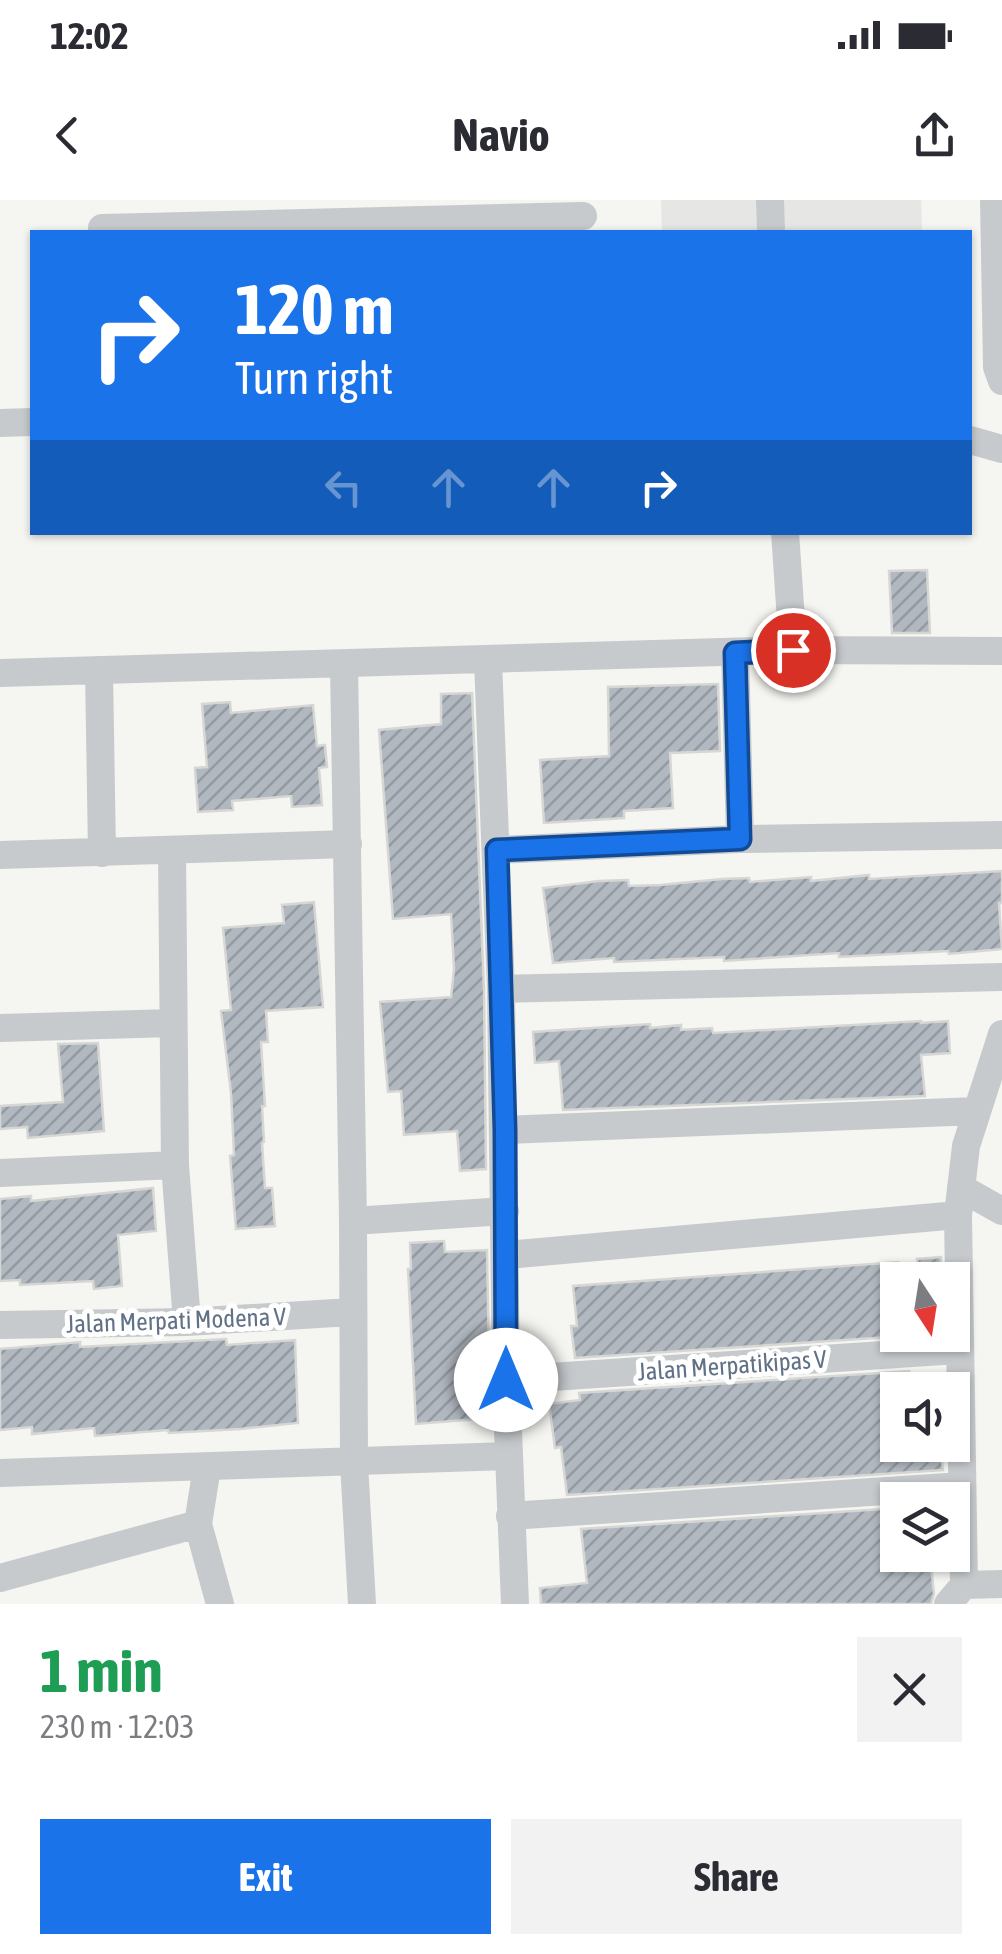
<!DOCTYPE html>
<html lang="en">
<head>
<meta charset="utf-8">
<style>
	:root { --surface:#fff; --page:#f2f2f3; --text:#2b2b33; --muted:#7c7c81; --accent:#1a73e8 }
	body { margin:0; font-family:"Asap Condensed",sans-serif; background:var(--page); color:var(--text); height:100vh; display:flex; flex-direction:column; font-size:38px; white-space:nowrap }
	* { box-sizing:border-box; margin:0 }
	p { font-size:32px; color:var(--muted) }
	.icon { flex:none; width:55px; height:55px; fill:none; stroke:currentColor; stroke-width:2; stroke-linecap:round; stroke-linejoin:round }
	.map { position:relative; height:1404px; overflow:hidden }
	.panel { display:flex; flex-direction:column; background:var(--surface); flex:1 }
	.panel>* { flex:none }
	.hud { position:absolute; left:30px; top:30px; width:942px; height:305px; border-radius:0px; box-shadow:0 2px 8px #0004; background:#1a73e8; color:#fff; overflow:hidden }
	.needle { width:65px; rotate:168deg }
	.controls { position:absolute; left:880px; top:1062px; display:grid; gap:20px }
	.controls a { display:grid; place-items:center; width:90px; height:90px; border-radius:0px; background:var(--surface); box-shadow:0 2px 8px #0004; font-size:50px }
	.pin { position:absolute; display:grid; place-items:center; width:85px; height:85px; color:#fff; margin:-42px; border:5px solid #fff; border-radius:50%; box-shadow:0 2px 10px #0007 }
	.me { position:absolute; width:110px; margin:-55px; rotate:0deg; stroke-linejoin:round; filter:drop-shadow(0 0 8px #0008) }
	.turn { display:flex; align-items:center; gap:35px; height:210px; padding:0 40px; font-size:45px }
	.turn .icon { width:130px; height:130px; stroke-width:2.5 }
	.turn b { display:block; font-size:70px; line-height:85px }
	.lanes { display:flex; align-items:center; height:95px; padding:0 40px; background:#0003; justify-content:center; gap:50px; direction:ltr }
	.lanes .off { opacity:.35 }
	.round { display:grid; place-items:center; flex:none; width:105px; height:105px; border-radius:0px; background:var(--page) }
	.headline { display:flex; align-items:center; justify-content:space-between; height:170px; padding:0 40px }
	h1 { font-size:60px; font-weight:700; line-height:75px; color:#1e9e55 }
	.button { display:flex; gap:20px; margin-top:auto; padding:20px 40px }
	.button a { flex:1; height:115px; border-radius:0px; background:var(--accent); color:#fff; font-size:40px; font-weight:700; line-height:115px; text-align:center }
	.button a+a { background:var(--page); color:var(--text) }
	.status { display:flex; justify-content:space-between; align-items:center; height:70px; padding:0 50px; background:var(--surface); direction:ltr }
	.status svg { height:28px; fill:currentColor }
	header { display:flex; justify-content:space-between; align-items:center; height:130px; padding:0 40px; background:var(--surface); font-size:45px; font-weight:700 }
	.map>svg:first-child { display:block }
</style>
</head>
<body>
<div class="status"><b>12:02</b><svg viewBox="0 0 49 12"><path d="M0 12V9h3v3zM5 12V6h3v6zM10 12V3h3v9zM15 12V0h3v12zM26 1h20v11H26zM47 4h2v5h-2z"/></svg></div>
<header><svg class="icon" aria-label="back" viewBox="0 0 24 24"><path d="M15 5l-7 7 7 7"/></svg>Navio<svg class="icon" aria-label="share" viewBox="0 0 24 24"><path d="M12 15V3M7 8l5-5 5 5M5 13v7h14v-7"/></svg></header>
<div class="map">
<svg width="1002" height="1404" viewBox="0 0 1002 1404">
	<defs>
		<pattern id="building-hatch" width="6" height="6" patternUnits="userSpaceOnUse" patternTransform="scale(2.5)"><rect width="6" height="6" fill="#b1b8bf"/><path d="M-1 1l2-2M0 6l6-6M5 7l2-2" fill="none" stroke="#939aa1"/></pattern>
	</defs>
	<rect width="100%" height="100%" fill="#f5f6f1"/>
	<path fill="#e6e6e5" d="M661,0H921L922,32H662Z"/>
	<path fill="url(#building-hatch)" stroke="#d6d7d4" stroke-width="2.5" d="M927,370L930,433H892L889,371Z
		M718,484L720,551L670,553L673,608L624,611V618L544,623L540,560L609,556L608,487Z
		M472,493L484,789L486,969L460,971L457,931L404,935L401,891L388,892L380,802L451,797L454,769L451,714L393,719L379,530L441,524V494Z
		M230,502L231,513L313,505L317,546L325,545L327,567L319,568L322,605L292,607L291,596L232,601L233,610L198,612L195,568L207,567L202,504Z
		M1002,671V703H999L1002,749L949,754L948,751L839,757V753L724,761V757L614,762V758L553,763L543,688L599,681L628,680L629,686L660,685L722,679L749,678L750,682L811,677V681L869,675V679Z
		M314,702L323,807L266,811L268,842H261L265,906H262L264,942L262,943L265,988H272L275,1026L236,1029L230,956L234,955L231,893L221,811L231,810L223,728L284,723L282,705Z
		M921,821V823L948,821L950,853L921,855L925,896L563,910L559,861L535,863L533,832L650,824V828L681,825V830L712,828L713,833Z
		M98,843L104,931L28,938L27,927L0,929V906L63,902L58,844Z
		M153,988L156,1031L118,1035L122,1086L94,1089L93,1081L20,1085V1080L0,1081V999L31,996V1001Z
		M444,1041L445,1052L487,1050L490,1218L416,1224L408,1069H411L410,1043Z
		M941,1057L942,1080H919L917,1059Z
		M898,1062V1135L905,1136L575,1158L571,1126H577L573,1086Z
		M226,1139L227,1145L295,1140L298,1223L240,1229L169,1233L168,1230L95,1236L94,1228L32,1234V1227L0,1230V1149L80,1142V1147Z
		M909,1171L911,1190H898V1245H940L943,1270L567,1295L561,1247L555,1248L549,1204L580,1200L579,1193Z
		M898,1308V1355H930L934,1394L931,1404H541L540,1388L587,1383L581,1329Z"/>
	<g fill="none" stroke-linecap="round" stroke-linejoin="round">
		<path stroke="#c7cacd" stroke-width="28" d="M770,0L771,32
			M994,0L997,167L1002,181
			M102,28L583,16
			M0,223L32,222
			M970,240L1002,249
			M785,332L793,450
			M735,453L740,639
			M488,461L501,789L506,1180L515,1404
			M344,464L353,1021L354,1263L362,1404
			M99,470L102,653
			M0,473L793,450L1002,451
			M497,650L740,639L1002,635
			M172,652L175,965L187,1122
			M0,655L348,644
			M501,789L1002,777
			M0,828L172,823
			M505,930L976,911
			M0,973L175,965
			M961,988L1002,1011
			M353,1021L505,1011
			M506,1055L958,1015
			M0,1125L187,1122L351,1112
			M506,1180L958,1150
			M207,1267L198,1324L220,1404
			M0,1273L508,1256
			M510,1316L961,1286
			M0,1378L198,1324
			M964,1385L1002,1384
			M948,1404L964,1385L958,1015L966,946L1002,834"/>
	</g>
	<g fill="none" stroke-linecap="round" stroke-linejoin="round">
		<g stroke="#114b97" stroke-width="25">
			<path id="route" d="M506,1180L505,930L497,650L740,639L735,453L793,450"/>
		</g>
		<use href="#route" stroke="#1a73e8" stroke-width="18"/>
	</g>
	<g text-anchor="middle" stroke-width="10" stroke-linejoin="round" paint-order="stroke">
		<g font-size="25" fill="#617186" stroke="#fff">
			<text transform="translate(176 1120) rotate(-2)" y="9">Jalan Merpati Modena V</text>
			<text transform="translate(732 1165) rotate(-4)" y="9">Jalan Merpatikipas V</text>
		</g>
	</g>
</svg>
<div class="controls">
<a><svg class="needle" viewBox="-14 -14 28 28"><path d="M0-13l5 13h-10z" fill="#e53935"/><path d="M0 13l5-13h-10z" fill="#7c7c81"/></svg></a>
<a><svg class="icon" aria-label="sound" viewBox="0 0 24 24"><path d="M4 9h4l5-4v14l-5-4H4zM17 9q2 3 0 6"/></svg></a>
<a><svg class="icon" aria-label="layers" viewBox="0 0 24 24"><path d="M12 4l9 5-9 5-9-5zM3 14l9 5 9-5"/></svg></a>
</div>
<div class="pin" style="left:793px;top:450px;background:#d93025"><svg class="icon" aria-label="arrive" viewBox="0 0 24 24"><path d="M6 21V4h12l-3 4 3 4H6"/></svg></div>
<svg class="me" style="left:506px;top:1180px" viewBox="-20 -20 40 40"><circle r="19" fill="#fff"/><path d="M0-13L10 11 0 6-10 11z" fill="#1a73e8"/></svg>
<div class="hud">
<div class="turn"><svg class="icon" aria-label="right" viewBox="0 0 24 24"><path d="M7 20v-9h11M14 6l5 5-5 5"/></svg><div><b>120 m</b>Turn right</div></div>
<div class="lanes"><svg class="icon off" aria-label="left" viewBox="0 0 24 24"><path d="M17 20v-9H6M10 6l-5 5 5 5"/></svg><svg class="icon off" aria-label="ahead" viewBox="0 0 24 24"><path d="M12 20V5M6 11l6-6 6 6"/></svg><svg class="icon off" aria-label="ahead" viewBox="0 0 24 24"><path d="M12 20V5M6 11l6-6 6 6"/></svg><svg class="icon" aria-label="right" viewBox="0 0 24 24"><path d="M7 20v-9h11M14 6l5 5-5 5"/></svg></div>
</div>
</div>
<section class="panel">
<div class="headline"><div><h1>1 min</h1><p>230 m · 12:03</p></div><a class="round"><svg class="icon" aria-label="close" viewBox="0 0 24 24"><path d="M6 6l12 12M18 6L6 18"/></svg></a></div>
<div class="button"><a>Exit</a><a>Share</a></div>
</section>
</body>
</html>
